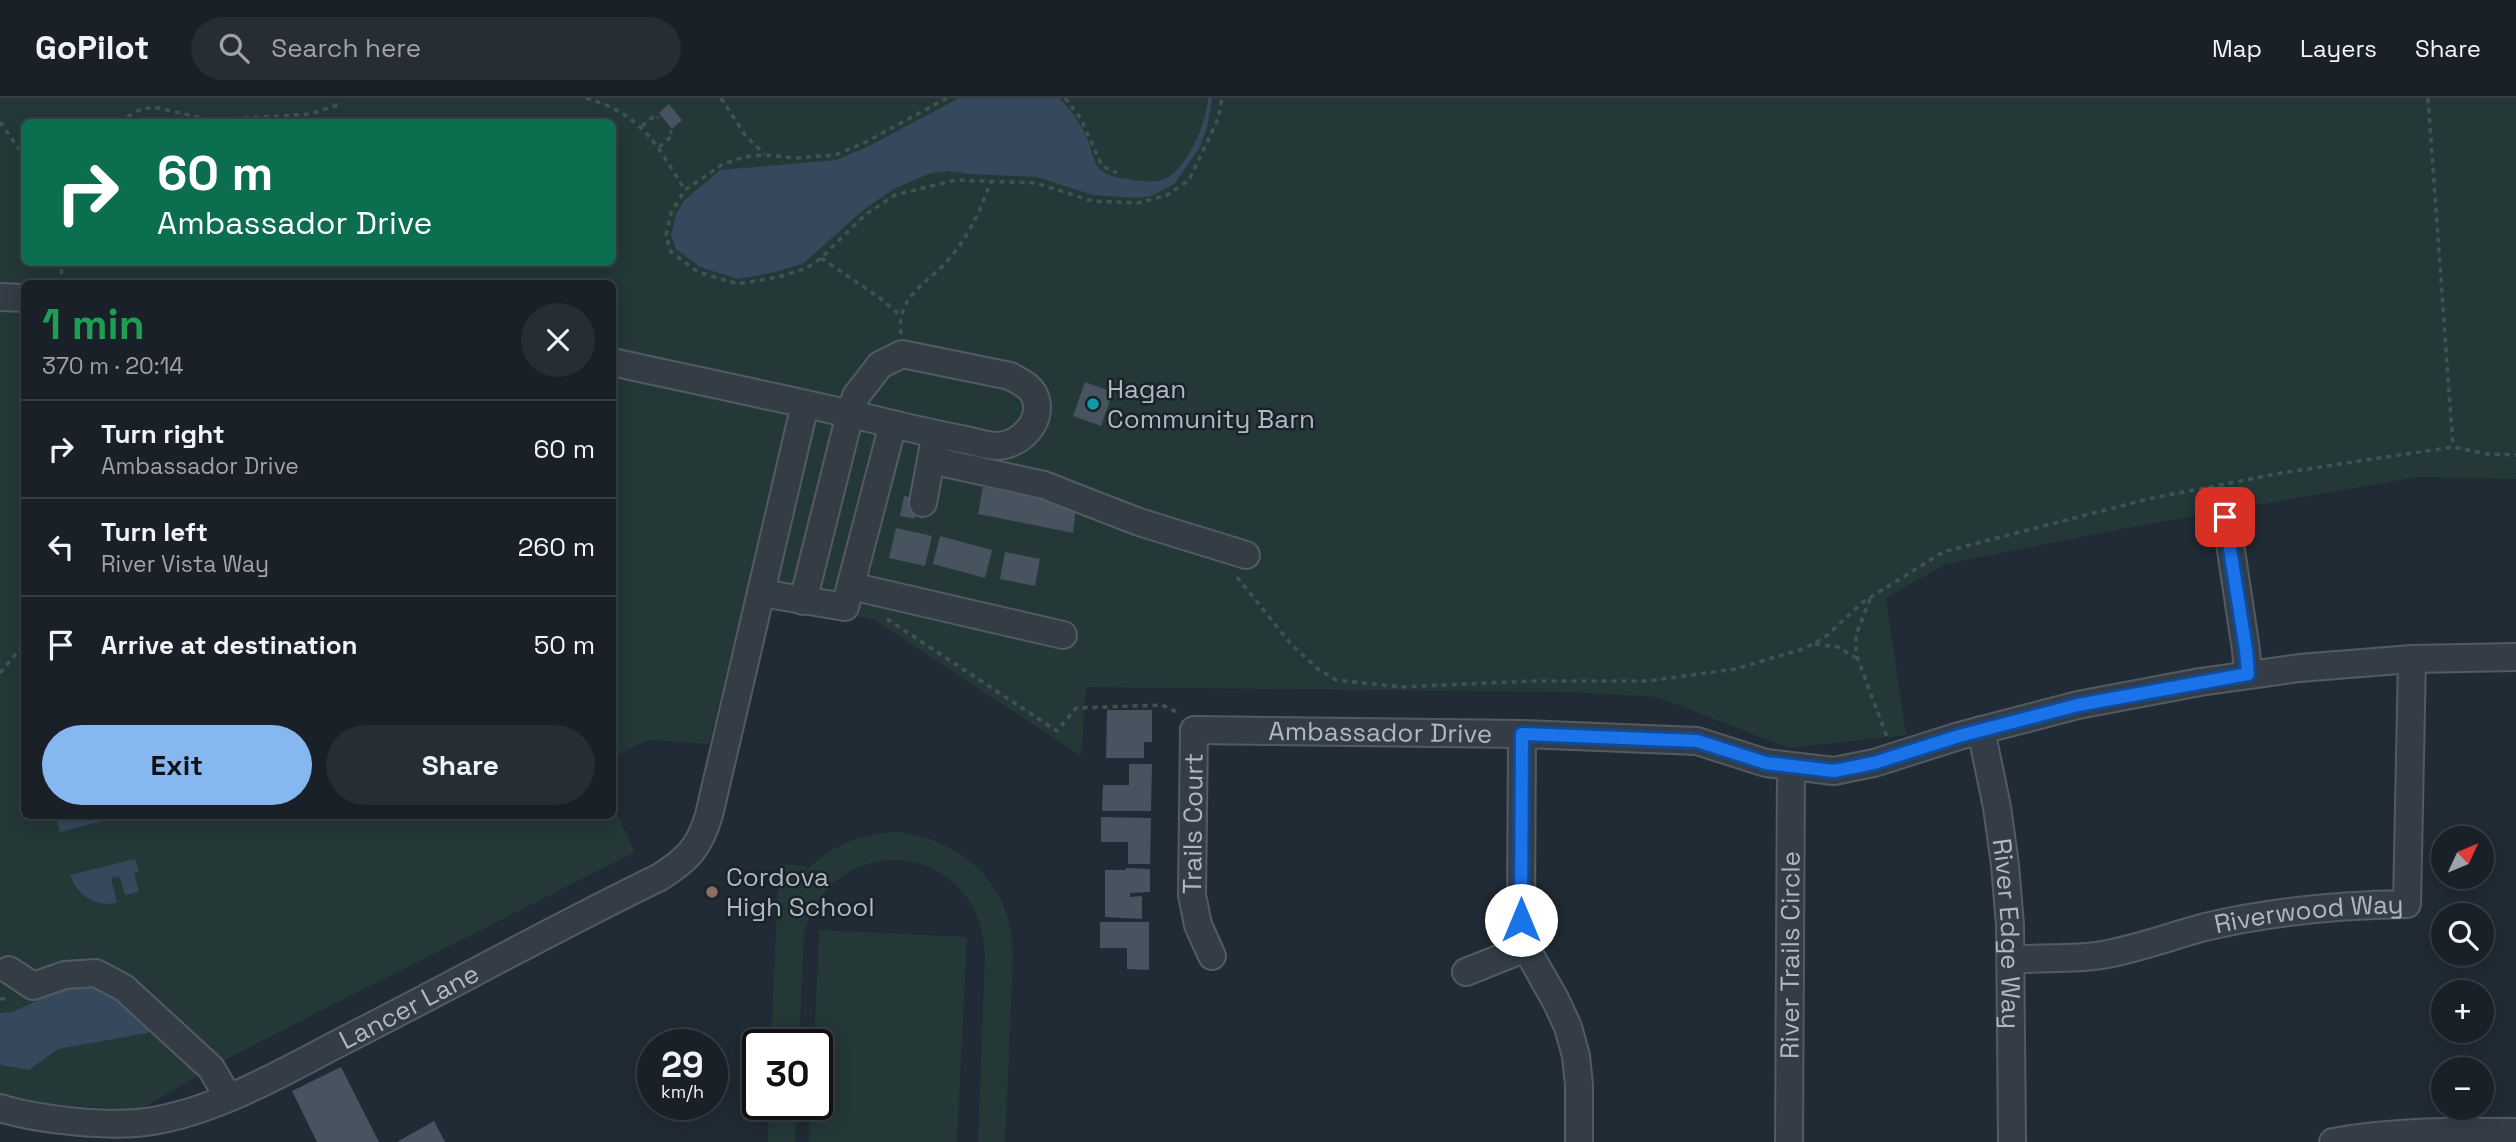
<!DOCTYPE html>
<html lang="en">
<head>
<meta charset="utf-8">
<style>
	:root { --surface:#192028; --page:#262d34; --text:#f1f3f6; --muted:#9fa3a8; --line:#373e45; --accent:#86b7f0 }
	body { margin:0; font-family:"Space Grotesk",sans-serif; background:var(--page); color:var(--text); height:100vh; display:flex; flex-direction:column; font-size:26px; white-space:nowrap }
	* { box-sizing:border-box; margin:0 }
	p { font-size:23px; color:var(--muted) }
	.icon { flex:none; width:38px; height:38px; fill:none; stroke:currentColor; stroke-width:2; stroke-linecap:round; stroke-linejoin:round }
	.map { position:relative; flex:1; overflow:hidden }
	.side { position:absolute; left:21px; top:182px; width:595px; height:539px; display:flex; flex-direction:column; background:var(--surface); border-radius:10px; box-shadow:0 4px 18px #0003,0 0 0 2px var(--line) }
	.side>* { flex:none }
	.banner { position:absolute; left:21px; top:21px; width:595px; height:147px; border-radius:10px; box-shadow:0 4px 18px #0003,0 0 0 2px var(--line); background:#0b6e4f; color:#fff; overflow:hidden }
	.needle { width:46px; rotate:46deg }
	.tools { position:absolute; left:2431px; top:728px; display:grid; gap:14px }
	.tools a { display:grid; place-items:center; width:63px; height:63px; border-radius:50%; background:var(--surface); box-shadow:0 4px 18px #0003,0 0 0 2px var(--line); font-size:35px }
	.speed { position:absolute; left:637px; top:931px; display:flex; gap:14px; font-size:35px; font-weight:700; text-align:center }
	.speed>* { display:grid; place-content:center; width:91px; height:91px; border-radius:50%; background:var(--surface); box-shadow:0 4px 18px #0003,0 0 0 2px var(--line); line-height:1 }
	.speed small { font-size:18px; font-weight:400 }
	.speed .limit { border:4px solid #111; border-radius:10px; background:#fff; color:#111 }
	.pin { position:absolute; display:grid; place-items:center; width:60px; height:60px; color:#fff; margin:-30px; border-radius:14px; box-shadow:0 4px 10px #0006 }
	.me { position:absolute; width:77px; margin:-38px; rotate:0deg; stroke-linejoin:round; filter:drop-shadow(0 0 5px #0008) }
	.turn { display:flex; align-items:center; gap:24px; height:147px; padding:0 21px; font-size:32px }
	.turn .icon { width:91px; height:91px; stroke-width:2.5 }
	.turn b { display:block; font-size:49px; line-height:60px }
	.round { display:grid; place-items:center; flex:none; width:74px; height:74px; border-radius:37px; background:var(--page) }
	.head { display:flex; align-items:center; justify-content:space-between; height:119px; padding:0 21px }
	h1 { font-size:42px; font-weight:800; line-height:52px; color:#1e9e55 }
	.button { display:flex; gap:14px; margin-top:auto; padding:14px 21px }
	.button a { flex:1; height:80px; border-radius:42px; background:var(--accent); color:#111; font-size:28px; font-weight:800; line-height:80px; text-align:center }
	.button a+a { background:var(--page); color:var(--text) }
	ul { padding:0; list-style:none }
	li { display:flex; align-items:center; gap:21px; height:98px; padding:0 21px; border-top:2px solid var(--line) }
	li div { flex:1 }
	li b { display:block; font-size:26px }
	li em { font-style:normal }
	header { display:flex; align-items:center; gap:42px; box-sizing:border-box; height:98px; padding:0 35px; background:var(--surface); border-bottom:2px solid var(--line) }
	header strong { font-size:33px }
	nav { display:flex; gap:38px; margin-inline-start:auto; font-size:24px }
	.search { width:490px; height:63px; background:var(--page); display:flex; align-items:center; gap:18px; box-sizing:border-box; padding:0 24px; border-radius:38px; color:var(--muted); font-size:26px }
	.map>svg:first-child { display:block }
</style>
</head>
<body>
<header>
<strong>GoPilot</strong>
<div class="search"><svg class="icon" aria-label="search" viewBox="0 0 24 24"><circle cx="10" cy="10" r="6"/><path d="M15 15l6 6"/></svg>Search here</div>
<nav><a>Map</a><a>Layers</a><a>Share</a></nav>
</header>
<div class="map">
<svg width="2516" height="1044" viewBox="0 0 2516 1044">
	<rect width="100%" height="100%" fill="#212b35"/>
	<path fill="#243837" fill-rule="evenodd" d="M0,0H2516V381L2417,379L2121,431L1946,466L1886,500L1906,637L1789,650L1657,599L1568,594L1086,589L1081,658L871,520L743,506L709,646L647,642L613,659L612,186H24V718H612L613,708L635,754L232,958L139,1012L25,1005L0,997ZM24,24H612V164H24Z
		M898,734C956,741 1007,780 1012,842C1014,868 1011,895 1010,922C1009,962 1007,1003 1005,1044H978L985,857C981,744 835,726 804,835L799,947H771L779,766L806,768V773C832,746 862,736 898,734Z
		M819,832L967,839L957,1044H809L811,1006H817V947H814Z
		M769,1006H796L795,1044H768Z"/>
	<path fill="#36485c" d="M959,0H1059C1071,12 1080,24 1087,40C1091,49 1092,62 1099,70C1106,78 1119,80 1129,81C1139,83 1151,85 1162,82C1186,75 1207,24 1208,0H1212L1207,30L1199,51L1174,86L1152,98L1137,100L1093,97L1037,79L968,76L948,73L928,76L892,92L862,113L804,165L776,174L738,181L700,169L676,151L671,137L676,117L684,103L720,72L836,62L869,48Z
		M56,718H122L60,734Z
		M135,761L139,774L134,775L139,794L125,797L119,778L111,780L117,805C95,809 78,798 70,777Z
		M76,885L99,886L154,931L147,935L58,951L29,972L0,967V915L12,914Z"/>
	<path fill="#47535f" d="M669,6L682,22L672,31L659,15Z
		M1085,284L1113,294L1101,328L1073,318Z
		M983,389L1076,409L1073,435L978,416Z
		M904,398L920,401L915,421L900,418Z
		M896,430L932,438L925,468L889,460Z
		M940,438L992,452L985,480L933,466Z
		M1005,454L1040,461L1035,488L1000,481Z
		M1107,612H1152V644H1144V660H1106Z
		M1129,666H1152L1151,713H1102L1103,687H1129Z
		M1101,719L1151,720L1150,766H1128V744H1101Z
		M1126,770L1150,771V794L1130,795V799L1142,798V821L1105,819V772H1126Z
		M1100,824H1149V872L1127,871V850H1100Z
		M341,969L379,1044H317L292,993Z
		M434,1023L445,1044H397Z"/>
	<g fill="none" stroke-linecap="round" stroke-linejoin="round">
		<g stroke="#525b64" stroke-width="30">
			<g id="minor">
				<path d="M0,199L24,200"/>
				<path d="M612,264C699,283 786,301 872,321C904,329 935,336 966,342C976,344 987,348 997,348C1020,347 1042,325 1036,302C1033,289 1021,284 1010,278L902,256L880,267L856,298L850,316L803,503"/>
				<path d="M931,362L1044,387L1139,424L1246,457"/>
				<path d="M923,405L934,345"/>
				<path d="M2226,419L2246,552L2248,576"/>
				<path d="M851,488L1063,537"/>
				<path d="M761,495L845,509L893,326"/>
				<path id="s1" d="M1981,632L1997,709L2005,767L2010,827L2012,1044"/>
				<path d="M1522,636L1521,822L1526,850L1556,903L1568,929L1576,958L1579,987V1044"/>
				<path id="s2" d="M1212,858L1198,827L1192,797L1194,632L1522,636L1697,643L1766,665L1834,673L1874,665L1959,638L2078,607L2200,584L2299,570L2412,561L2516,559"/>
				<path id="s3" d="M2011,862C2043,859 2070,862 2102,857C2137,851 2171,838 2205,829C2272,813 2339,807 2407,806L2412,561"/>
				<path d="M9,872L33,888L65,877L96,875L124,890L211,970L228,999"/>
				<path d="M1466,874L1526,850"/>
				<path id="s4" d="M0,1010C39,1022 112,1030 153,1023C221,1011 283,974 343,943C449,889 553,831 660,779C688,761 699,750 709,717L805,306"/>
				<path id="s5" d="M1789,1044L1791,670"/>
				<path d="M2333,1044C2394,1033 2454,1033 2516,1034"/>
			</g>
		</g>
		<path stroke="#405354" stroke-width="3.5" stroke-dasharray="5 5" stroke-linecap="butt" d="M586,0C643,17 656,46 685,92
			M721,0L745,37L764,56
			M947,0L866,44L835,57L795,60L765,57L744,59L723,66L685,92L680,100L671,115L666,137L671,154L698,174L738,186L778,179L807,170L821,160L865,117L895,97L956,82L1036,85L1092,103L1138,105L1167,97L1189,82L1218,21L1222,0
			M1065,0L1081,21L1102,68L1117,75
			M2428,0L2453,349
			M0,24L24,58
			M119,24L137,13L153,9L212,22L311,16L340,6
			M642,28L655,17L658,20
			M659,49L673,37L670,33
			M821,160L880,200L901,218
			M61,186L62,164
			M901,236C896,197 928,186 949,161C969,138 981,111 991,83
			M1237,479L1291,546L1318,571L1336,582L1401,589L1532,583H1649L1735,571L1803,551L1824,540L1863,504L1943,454L2148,401L2281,375L2453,349L2488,356L2516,357
			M1870,501L1856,537V556L1887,639
			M887,521L1057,633L1076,610L1162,607L1179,615
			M1815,546L1838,549L1856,560
			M0,575L24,546
			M0,901L9,900"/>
		<use href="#minor" stroke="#343d46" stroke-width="26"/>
	</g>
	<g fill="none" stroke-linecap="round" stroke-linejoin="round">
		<g stroke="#114b97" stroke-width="18">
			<path id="route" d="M1521,822L1522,636L1697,643L1766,665L1834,673L1874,665L1959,638L2078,607L2248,576L2246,552L2225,419"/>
		</g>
		<use href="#route" stroke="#1a73e8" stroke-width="12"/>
	</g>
	<circle fill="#0f9aa8" stroke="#1a222a" stroke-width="2.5" cx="1093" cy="306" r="7"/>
	<circle fill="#8d6e63" stroke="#1a222a" stroke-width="2.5" cx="712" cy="794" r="7"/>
	<g text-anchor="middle" stroke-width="5" stroke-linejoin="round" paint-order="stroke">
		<g font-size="26" fill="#aeb8c3" stroke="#1a222a" text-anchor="start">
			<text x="1107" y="300">Hagan<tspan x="1107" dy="30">Community Barn</tspan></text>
			<text x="726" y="788">Cordova<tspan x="726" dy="30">High School</tspan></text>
		</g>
		<g font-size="26" fill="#aeb8c3" stroke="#1a222a">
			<text dy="9" stroke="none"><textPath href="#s2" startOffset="416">Ambassador Drive</textPath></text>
			<text dy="9" stroke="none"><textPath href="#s2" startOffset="136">Trails Court</textPath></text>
			<text dy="9" stroke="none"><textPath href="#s3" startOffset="303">Riverwood Way</textPath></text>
			<text dy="9" stroke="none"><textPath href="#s1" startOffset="206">River Edge Way</textPath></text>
			<text dy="9" stroke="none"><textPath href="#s5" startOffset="187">River Trails Circle</textPath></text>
			<text dy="9" stroke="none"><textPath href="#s4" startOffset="436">Lancer Lane</textPath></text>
		</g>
	</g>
</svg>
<div class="tools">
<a><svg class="needle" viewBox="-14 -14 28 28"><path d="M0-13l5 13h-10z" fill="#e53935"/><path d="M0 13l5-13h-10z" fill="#9fa3a8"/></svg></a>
<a><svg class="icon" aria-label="search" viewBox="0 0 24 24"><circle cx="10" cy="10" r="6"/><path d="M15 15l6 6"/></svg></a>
<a>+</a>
<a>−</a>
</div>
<div class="speed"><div>29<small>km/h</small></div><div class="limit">30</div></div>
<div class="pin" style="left:2225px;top:419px;background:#d93025"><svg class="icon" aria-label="arrive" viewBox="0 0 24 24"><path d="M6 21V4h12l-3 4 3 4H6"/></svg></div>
<svg class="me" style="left:1521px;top:822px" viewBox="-20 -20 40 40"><circle r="19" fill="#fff"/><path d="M0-13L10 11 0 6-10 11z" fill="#1a73e8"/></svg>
<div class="banner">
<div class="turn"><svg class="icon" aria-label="right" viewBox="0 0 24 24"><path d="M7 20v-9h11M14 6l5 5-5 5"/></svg><div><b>60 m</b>Ambassador Drive</div></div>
</div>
<section class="side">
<div class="head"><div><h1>1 min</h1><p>370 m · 20:14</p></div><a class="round"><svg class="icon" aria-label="close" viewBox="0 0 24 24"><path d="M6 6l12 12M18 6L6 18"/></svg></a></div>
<ul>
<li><svg class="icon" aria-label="right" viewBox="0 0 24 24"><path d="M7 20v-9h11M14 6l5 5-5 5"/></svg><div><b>Turn right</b><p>Ambassador Drive</p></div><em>60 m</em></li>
<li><svg class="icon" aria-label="left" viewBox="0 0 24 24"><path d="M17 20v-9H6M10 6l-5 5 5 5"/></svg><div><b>Turn left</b><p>River Vista Way</p></div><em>260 m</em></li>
<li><svg class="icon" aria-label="arrive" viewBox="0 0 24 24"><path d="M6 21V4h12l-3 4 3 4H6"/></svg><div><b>Arrive at destination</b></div><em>50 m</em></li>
</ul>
<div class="button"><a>Exit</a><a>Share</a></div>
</section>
</div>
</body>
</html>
